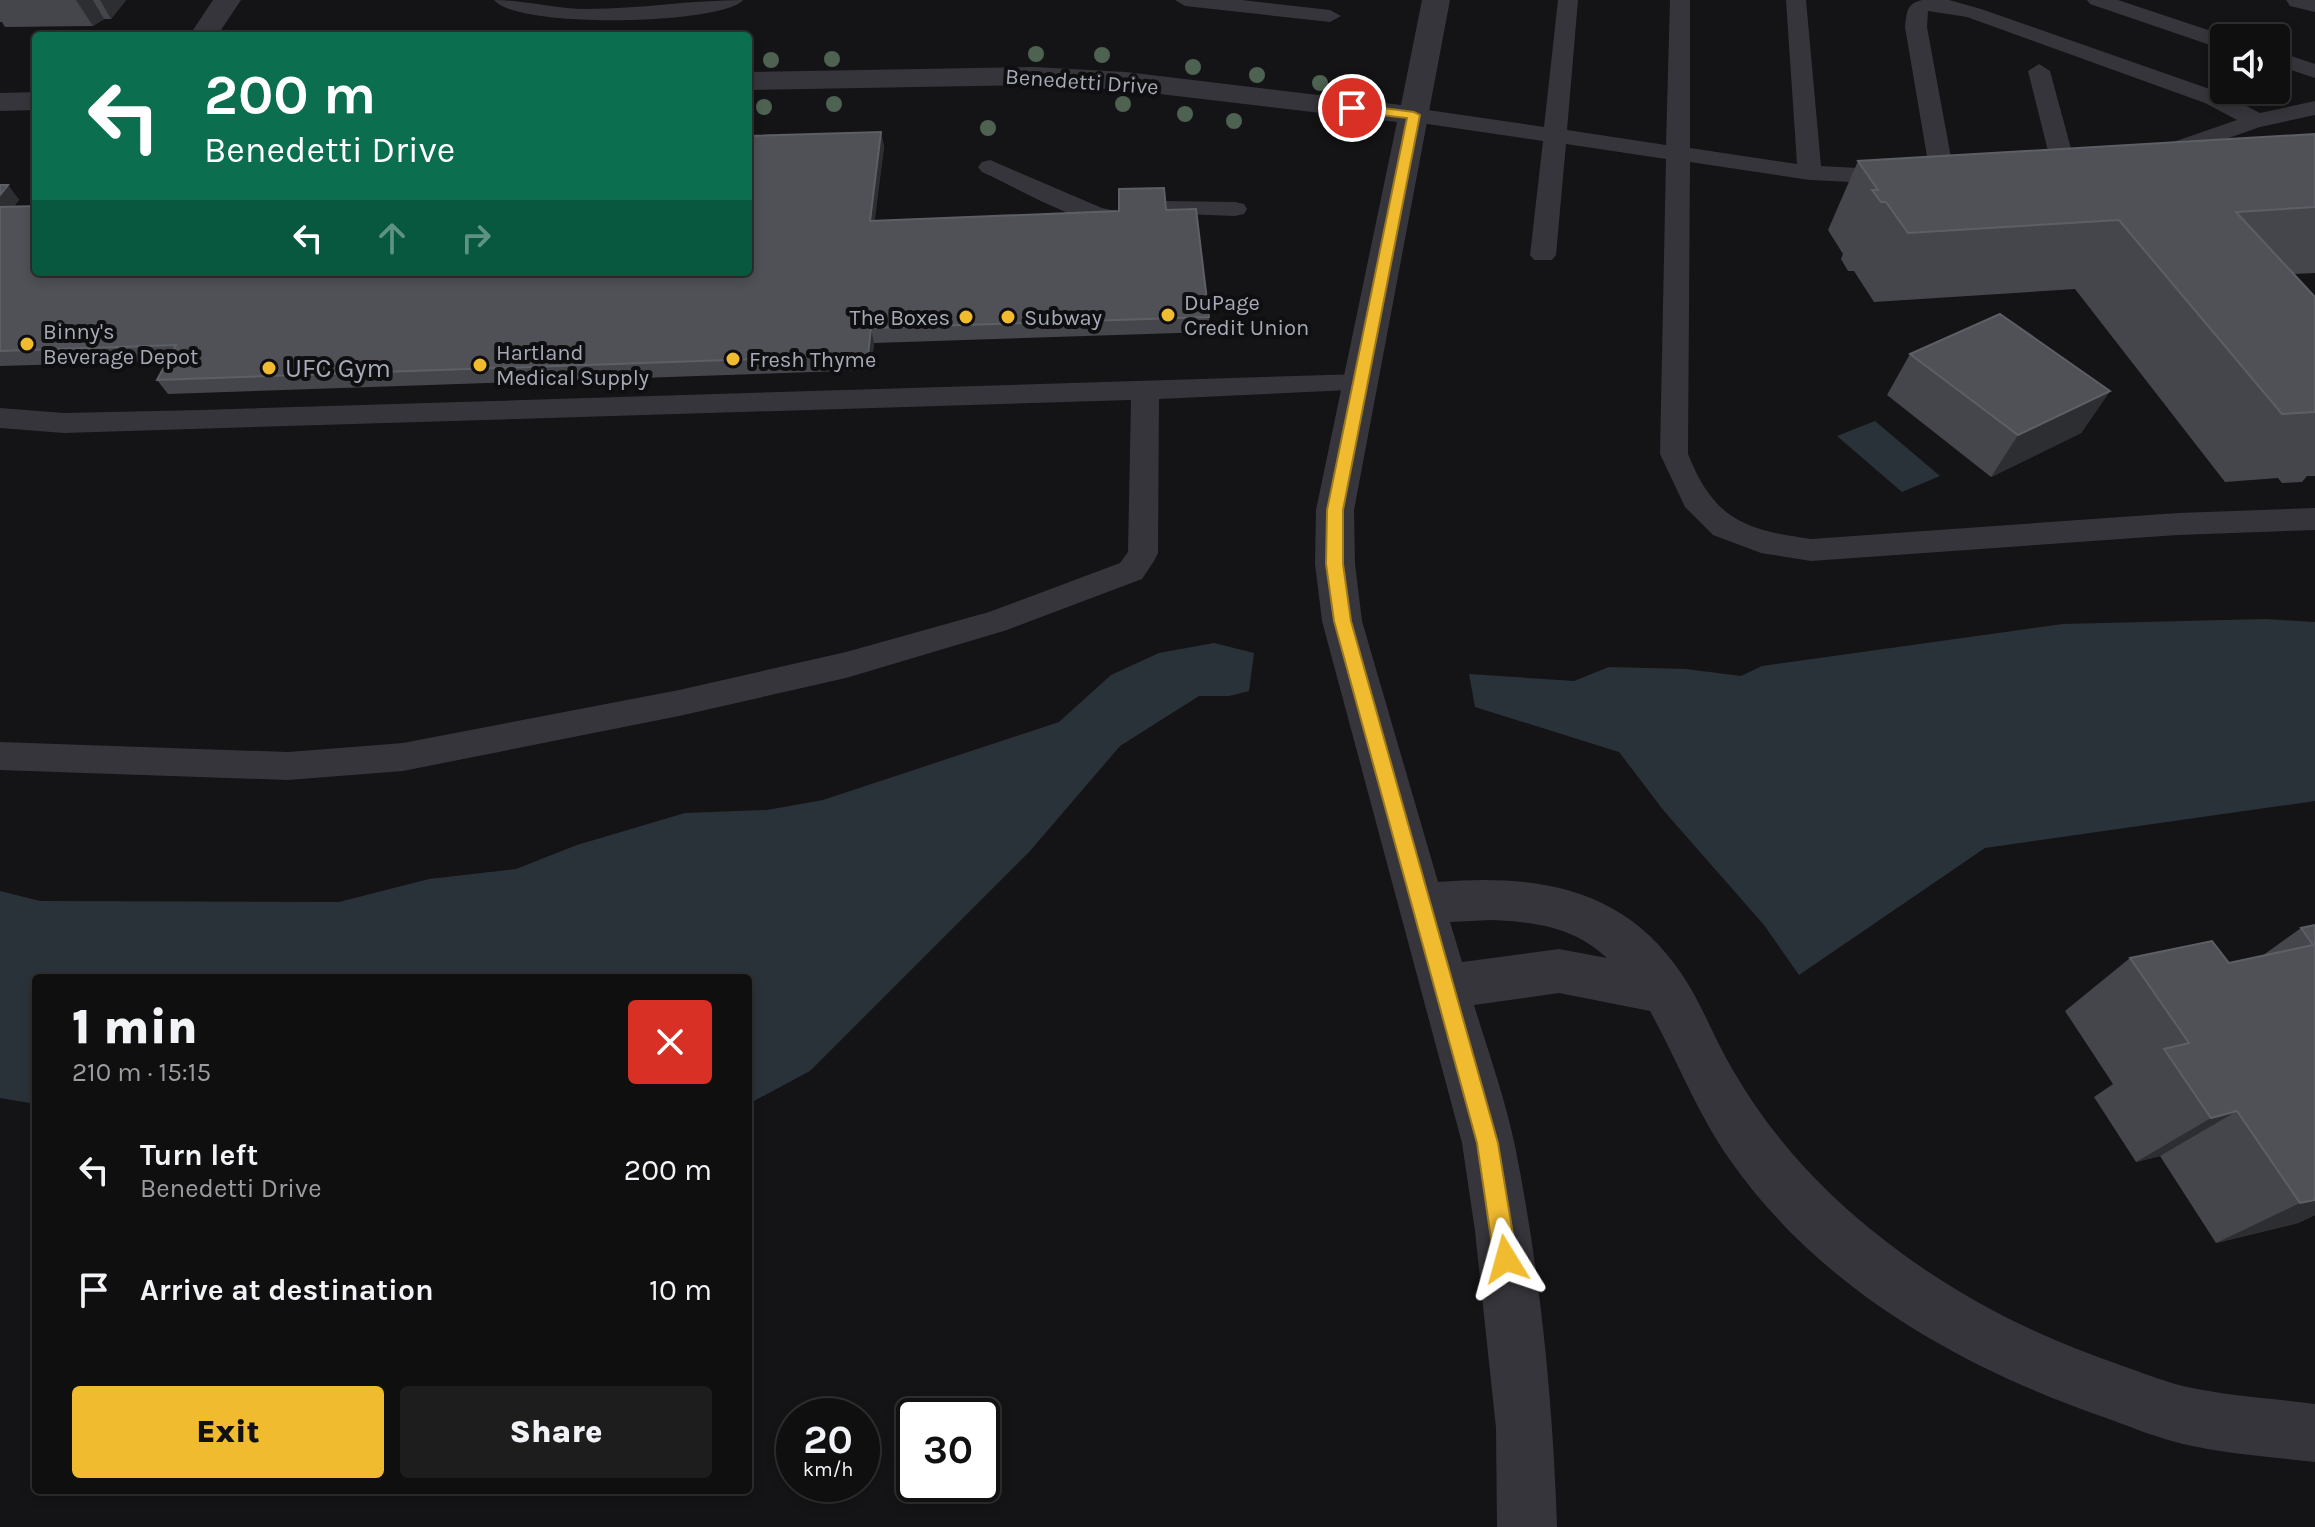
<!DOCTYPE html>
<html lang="en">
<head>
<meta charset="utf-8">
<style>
	:root { --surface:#0f0f10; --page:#1d1d1e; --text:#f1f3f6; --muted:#9b9c9f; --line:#2f2f30; --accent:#f1bb30 }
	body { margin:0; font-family:Karla,sans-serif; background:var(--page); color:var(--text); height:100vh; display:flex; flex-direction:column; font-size:30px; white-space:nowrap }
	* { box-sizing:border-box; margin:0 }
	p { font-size:26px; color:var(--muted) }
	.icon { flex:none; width:44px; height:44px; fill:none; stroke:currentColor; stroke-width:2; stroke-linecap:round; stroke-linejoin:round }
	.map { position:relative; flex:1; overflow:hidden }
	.sheet { position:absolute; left:32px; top:974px; width:720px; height:520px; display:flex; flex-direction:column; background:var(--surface); border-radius:8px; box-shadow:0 4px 12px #0003,0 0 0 2px var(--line) }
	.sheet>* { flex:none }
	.guide { position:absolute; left:32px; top:32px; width:720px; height:244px; border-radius:8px; box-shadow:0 4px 12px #0003,0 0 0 2px var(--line); background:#0b6e4f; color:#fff; overflow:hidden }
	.tools { position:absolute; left:2210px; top:24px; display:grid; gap:16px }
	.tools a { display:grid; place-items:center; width:80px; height:80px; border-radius:8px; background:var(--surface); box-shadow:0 4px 12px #0003,0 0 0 2px var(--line); font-size:40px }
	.speed { position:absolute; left:776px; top:1398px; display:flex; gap:16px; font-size:40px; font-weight:700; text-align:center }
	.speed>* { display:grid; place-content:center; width:104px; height:104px; border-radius:50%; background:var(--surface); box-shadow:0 4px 12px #0003,0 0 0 2px var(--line); line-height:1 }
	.speed small { font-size:20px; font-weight:400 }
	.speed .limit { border:4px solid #111; border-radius:12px; background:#fff; color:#111 }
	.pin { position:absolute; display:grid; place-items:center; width:68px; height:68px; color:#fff; margin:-34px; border:4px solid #fff; border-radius:50%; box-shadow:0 2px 8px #0007 }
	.me { position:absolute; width:88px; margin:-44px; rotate:352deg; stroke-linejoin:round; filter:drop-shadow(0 0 6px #0008) }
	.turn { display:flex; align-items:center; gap:28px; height:168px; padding:0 40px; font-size:36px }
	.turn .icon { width:104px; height:104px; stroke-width:2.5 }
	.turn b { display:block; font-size:56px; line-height:68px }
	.lanes { display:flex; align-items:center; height:76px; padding:0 40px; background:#0003; justify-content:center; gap:40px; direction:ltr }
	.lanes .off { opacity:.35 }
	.round { display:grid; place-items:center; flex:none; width:84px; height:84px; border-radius:8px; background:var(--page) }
	.headline { display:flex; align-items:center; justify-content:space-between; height:136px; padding:0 40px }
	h1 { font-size:48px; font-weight:800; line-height:60px }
	.action { display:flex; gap:16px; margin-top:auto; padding:16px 40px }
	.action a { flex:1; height:92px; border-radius:8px; background:var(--accent); color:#111; font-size:32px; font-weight:800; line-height:92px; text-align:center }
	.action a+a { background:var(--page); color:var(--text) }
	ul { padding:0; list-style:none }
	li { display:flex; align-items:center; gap:24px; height:120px; padding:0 40px }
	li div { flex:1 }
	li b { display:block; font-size:30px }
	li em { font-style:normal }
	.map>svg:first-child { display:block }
</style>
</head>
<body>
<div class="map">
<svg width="2315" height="1527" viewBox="0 0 2315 1527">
	<rect width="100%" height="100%" fill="#141416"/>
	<path fill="#2a3239" d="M1875,421L1940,476L1902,492L1837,436Z
		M2265,619L2315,622V801L1985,848L1799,975L1764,925L1664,811L1619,752L1475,707L1469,674L1574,681L1609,667L1686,669L1741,676L1762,666L2063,624Z
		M1214,643L1254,653L1249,691L1229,696H1199L1120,746L1030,851L810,1071L752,1102H748V978H36V1104L0,1098V891L40,901L339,902L429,879L516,869L577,845L685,813L767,810L823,800L1059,722L1111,675L1159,653Z"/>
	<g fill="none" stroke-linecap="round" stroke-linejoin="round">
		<path fill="#35353b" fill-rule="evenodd" d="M494,0C525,0 555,9 587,9C639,9 691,0 743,0C724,24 518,30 494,0Z
			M1175,0H1242L1330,10L1341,16L1330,22L1185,6Z
			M1558,0H1578L1567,130L1666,145L1670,0H1690V148L1797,164L1786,0H1806L1821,166L1895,170L1903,172L1907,177L1903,182L1895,184L1810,180L1690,162L1688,454C1714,519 1744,530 1811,539L2178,513L2315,508V530L2178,535L1811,561L1761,553L1713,535L1685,507L1660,454L1666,159L1566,144L1556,255L1552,260H1534L1530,255L1543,141L1414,122L1406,120L1403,115L1406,110L1414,108L1544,127Z
			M1922,0H1949L1981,9L2221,93L2260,113L2315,101V115L2260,127L2163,161H2147L2143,156L2147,151L2237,120L2205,103L1967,17L1928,11L1927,27L1954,174L1950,179H1934L1930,174L1905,27C1907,12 1906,4 1922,0Z
			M2087,0H2118L2232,38H2224V49L2216,47L2090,4Z
			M2276,51L2315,64V78L2276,65Z
			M2039,64L2050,71L2076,167L2072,172H2056L2052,167L2028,71Z
			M990,160L1102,208L1128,214L1131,219L1128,224C1092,233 1016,187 982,172L978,167L982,162Z
			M1165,201L1235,202L1244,204L1247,209L1244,214L1235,216L1156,213L1153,208L1156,203Z
			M1361,374L1371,377L1375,383L1371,389L1159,399L1158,553L1154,561L1142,579L1007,630L846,678L679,716L403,771L288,780L0,770V742L288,752L403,743L679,690L846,652L989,612L1120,563L1128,552L1131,400L64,433L0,428V408L64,413L201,410Z"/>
		<path fill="#35353b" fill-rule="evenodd" d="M213,0H241L217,36H189Z
			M1422,0H1450L1354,510L1355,564L1362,621L1438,882C1537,874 1625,887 1683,976C1703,1006 1715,1041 1734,1072C1765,1125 1803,1170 1849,1211C1930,1282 2018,1330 2120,1365C2141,1372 2162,1381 2183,1386C2226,1396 2271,1398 2315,1404V1462C2271,1457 2226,1454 2183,1444C2158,1438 2133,1428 2109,1419C1963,1369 1820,1289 1730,1160C1697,1113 1677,1060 1650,1011L1559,993L1474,1005C1488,1051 1505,1098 1515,1146C1540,1271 1553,1400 1557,1527H1497L1496,1428L1475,1231L1462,1143L1322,621L1315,564L1316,510L1397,122L1126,90L1034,85L748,90V72L1034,67L1126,72L1401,105ZM1492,920C1536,922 1574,927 1607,958L1559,949L1462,962L1450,922Z
			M2286,0H2315V12L2290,6Z
			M36,92V110L0,111V93Z"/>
	</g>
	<g fill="#4d6251">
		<circle cx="1036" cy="54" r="8"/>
		<circle cx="1102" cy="55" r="8"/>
		<circle cx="832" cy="59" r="8"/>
		<circle cx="771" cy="60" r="8"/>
		<circle cx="1193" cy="67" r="8"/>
		<circle cx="1257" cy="75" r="8"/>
		<circle cx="1320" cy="83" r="8"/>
		<circle cx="834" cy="104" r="8"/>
		<circle cx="1123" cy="104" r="8"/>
		<circle cx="764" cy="107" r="8"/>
		<circle cx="1185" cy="114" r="8"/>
		<circle cx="1234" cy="121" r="8"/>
		<circle cx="988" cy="128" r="8"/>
	</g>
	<path fill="#45464b" d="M0,0H126L111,19H104L93,26L5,27L2,22H0Z
		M881,132L884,147L874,221L1166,210L1209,317V332L874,343L871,370L168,394L157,380L167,361L0,366V185H8L19,200L14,206L36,272Z
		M2315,134V273L2293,274L2315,297V476H2307L2302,482L2282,483L2278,478L2225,482L2075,289L1874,302L1854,271H1848L1841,259L1843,254L1828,230L1858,161Z
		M1910,354L2110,391L2081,433L1991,477L1887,395Z
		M2315,925V1215L2298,1223L2216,1243L2160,1156L2136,1162L2094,1097L2113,1084L2065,1011L2130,958L2229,963L2262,956L2301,928Z"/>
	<path fill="#2d2e31" d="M76,0H93L104,19L93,26Z
		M100,0H126L111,19Z
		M881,132L884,147L873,236L870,221Z
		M8,185L19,200L2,222L0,219V195Z
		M871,328L874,343L871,370L868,355Z
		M2110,391L2081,433L1991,477L2018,435Z
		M2237,1111L2160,1156L2136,1162L2211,1118Z
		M2315,1200V1215L2298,1223L2216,1243L2300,1203Z"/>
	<path fill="#505157" stroke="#5d5f66" stroke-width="2" d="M881,132L870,221L1119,211V189L1164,188L1166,210L1196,209L1209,317L871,328L868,355L157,380L176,345L0,351V207L36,206V272H748V136Z
		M2315,134V207L2236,212L2315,297V412L2282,414L2119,220L1908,233L1886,202H1881L1872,190H1878L1858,161Z
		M0,185H8L0,195Z
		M2000,314L2110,391L2018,435L1910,354Z
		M2315,925V1200L2300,1203L2237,1111L2211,1118L2164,1049L2189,1043L2130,958L2212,941L2229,963L2313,945L2301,928Z"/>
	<path fill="#f1bb30" stroke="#9d7a1f" stroke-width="2" d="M1352,104L1414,112L1420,115L1343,510V564L1351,621L1498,1143L1517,1259L1514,1267L1506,1270L1498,1267L1494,1259L1477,1143L1334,621L1326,564L1327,510L1407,118L1348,111V105Z"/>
	<g fill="#f1bb30" stroke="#0f0f11" stroke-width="3">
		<circle cx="1168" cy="315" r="8"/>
		<circle cx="966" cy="317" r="8"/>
		<circle cx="1008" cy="317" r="8"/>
		<circle cx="27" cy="344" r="8"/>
		<circle cx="733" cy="359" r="8"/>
		<circle cx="480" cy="365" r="8"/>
		<circle cx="269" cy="368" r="8"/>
	</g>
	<g text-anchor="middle" stroke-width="8" stroke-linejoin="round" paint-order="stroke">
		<g font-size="22" fill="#a5aab6" stroke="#0f0f11">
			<text transform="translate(1082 81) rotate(4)" y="8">Benedetti Drive</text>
		</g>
		<g font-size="22" fill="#a5aab6" stroke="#0f0f11" text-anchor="start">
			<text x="1184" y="310">DuPage<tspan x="1184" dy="25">Credit Union</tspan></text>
			<text x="950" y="325" text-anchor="end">The Boxes</text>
			<text x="1024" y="325">Subway</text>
			<text x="43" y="339">Binny's<tspan x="43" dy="25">Beverage Depot</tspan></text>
			<text x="496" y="360">Hartland<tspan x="496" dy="25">Medical Supply</tspan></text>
			<text x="749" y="367">Fresh Thyme</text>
		</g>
		<g font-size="26" fill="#a5aab6" stroke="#0f0f11" text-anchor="start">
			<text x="285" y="377">UFC Gym</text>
		</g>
	</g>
</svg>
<div class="tools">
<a><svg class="icon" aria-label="sound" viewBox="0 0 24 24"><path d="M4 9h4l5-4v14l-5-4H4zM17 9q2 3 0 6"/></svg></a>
</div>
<div class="speed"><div>20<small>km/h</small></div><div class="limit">30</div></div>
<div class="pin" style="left:1352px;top:108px;background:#d93025"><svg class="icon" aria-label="arrive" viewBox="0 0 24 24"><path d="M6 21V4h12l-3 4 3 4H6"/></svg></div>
<svg class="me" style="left:1506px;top:1259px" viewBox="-20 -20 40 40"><path d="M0-17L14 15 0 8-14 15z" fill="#f1bb30" stroke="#fff" stroke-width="4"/></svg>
<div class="guide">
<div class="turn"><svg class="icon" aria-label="left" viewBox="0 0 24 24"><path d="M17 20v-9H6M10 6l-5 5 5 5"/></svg><div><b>200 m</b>Benedetti Drive</div></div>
<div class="lanes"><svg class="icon" aria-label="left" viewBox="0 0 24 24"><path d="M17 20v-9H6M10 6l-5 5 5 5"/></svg><svg class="icon off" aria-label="ahead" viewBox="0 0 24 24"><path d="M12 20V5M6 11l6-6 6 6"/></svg><svg class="icon off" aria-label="right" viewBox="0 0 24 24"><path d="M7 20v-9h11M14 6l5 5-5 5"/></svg></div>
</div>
<section class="sheet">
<div class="headline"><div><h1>1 min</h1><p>210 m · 15:15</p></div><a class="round" style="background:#d93025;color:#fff"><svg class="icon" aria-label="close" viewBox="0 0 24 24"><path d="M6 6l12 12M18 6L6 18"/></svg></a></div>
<ul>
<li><svg class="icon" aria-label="left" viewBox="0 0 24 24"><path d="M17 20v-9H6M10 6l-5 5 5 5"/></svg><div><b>Turn left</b><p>Benedetti Drive</p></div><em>200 m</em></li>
<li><svg class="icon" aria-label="arrive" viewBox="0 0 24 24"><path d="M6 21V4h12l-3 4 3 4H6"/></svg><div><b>Arrive at destination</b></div><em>10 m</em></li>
</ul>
<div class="action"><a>Exit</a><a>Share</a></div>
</section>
</div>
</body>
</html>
